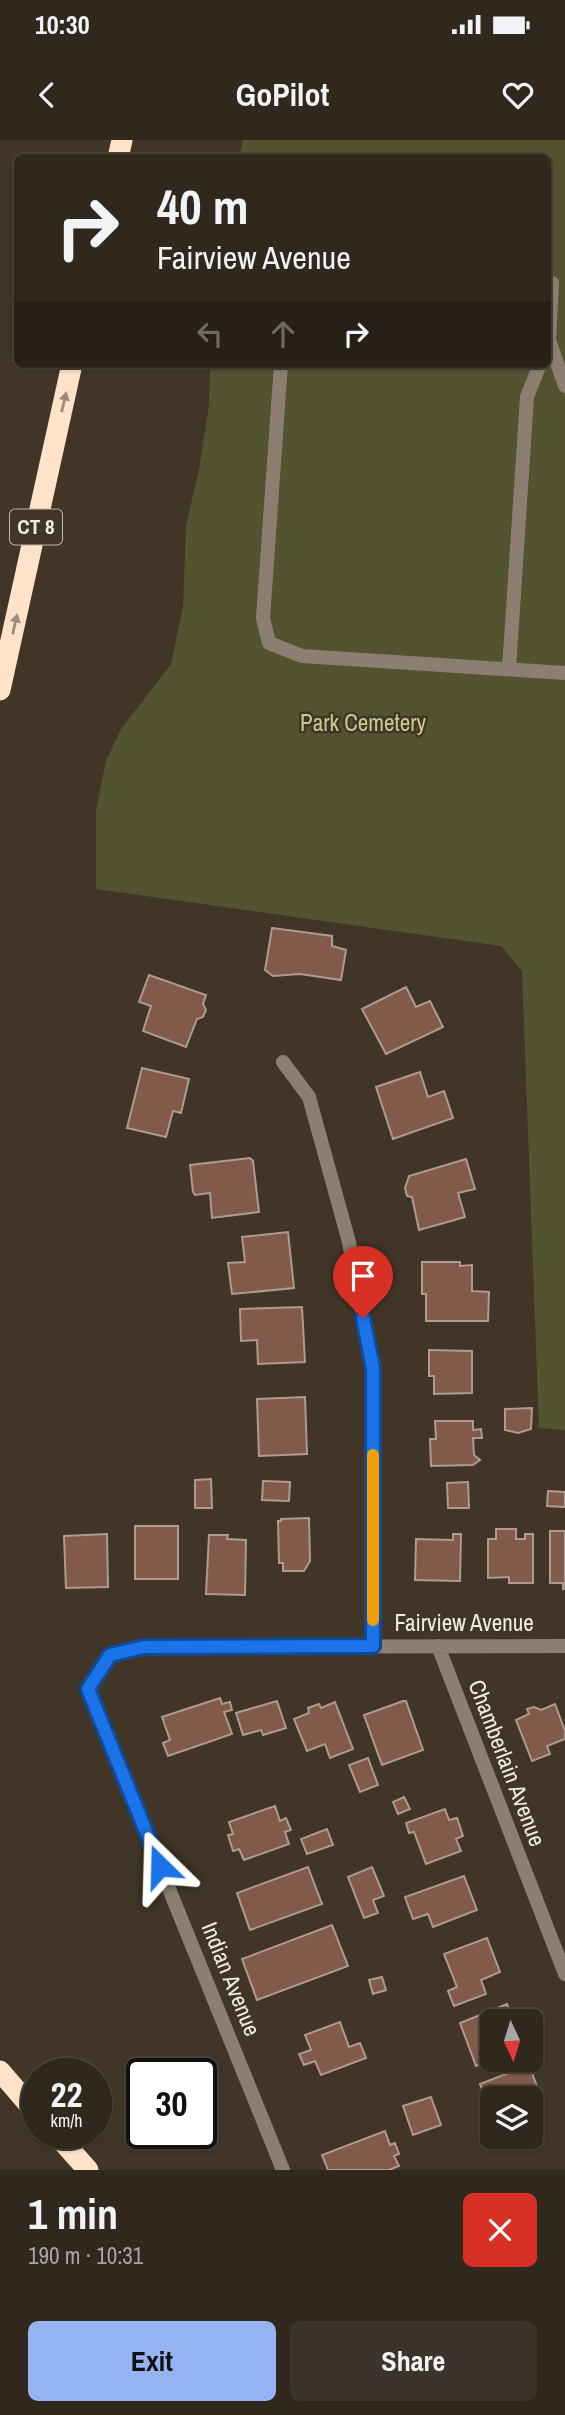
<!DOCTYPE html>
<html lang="en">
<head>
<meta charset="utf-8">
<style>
	:root { --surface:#30281d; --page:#3c342a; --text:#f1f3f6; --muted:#a8a6a4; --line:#4b443b; --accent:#95b2f1 }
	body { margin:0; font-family:"Archivo Narrow",sans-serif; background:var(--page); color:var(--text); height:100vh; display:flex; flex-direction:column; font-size:26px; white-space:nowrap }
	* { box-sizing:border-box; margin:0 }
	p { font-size:23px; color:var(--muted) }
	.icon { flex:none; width:38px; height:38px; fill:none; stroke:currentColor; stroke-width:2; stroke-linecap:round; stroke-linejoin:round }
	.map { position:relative; height:2030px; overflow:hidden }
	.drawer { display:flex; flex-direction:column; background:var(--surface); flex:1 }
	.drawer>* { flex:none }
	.hud { position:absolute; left:14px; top:14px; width:537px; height:214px; border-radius:10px; box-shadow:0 2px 5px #0004,0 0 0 2px var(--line); background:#30281d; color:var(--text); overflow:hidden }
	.needle { width:46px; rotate:176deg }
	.tools { position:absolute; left:480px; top:1869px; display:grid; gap:14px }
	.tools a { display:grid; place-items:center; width:63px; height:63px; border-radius:10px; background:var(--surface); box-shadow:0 2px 5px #0004,0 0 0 2px var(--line); font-size:35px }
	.speed { position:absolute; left:21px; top:1918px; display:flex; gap:14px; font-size:35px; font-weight:700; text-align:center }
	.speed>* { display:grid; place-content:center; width:91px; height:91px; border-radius:50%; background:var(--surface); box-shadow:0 2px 5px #0004,0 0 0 2px var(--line); line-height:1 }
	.speed small { font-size:18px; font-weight:400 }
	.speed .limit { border:4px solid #111; border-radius:10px; background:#fff; color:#111 }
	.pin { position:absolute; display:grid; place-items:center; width:60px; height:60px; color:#fff; margin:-72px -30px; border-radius:50% 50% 50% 0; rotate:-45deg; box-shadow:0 0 7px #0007 }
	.pin .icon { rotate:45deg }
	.me { position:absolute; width:77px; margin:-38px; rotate:338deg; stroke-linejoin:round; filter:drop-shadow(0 0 5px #0008) }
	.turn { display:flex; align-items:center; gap:24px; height:147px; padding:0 28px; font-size:32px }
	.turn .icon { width:91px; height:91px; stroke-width:2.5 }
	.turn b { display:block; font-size:49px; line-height:60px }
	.lanes { display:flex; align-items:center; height:66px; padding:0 28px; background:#0003; justify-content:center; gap:35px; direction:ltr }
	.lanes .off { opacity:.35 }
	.round { display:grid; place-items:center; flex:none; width:74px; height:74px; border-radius:10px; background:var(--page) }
	.summary { display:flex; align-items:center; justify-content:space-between; height:119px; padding:0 28px }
	h1 { font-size:42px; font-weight:700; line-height:52px }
	.cta { display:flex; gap:14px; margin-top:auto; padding:14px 28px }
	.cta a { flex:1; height:80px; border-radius:10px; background:var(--accent); color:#111; font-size:28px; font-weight:700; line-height:80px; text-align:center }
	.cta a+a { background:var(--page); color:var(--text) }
	.status { display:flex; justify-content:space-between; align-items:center; height:49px; padding:0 35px; background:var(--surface); direction:ltr }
	.status svg { height:19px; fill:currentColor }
	header { display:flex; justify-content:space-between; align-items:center; height:91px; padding:0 28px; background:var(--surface); font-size:32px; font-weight:700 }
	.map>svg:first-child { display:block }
</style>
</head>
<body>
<div class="status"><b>10:30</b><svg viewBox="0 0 49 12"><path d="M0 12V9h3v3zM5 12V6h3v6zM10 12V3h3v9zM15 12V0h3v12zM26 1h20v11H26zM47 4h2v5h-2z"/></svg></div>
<header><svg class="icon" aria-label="back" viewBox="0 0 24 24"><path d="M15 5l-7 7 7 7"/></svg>GoPilot<svg class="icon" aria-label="heart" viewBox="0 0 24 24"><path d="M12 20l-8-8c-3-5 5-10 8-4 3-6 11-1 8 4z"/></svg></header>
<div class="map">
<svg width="565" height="2030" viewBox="0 0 565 2030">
	<rect width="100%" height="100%" fill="#403527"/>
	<path fill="#52532f" d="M243,0H565V1290L539,1288L522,831L501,806L96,749V670L106,621L121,589L171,524L183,467L186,386L199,329L209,265L210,224H548V18L239,17Z"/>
	<path fill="#815a4a" stroke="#af9a91" stroke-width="2" d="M272,788L332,796V806L346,810L341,840L300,834L273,836L265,830Z
		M149,835L206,855L203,864L206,870L203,877L197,879L186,907L143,891L151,866L139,862Z
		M406,847L416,867L430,861L443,887L386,914L362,869Z
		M142,928L189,939L181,973L173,971L166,997L127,988Z
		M420,932L428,957L444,951L453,978L393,999L376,947Z
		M250,1018L253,1021L259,1072L212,1078L210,1053L195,1055L193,1052L190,1025Z
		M466,1019L475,1049L458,1053L465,1077L419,1090L412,1057L407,1056L405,1048L409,1036Z
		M288,1092L294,1148L232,1154L228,1123L245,1122L242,1097Z
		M422,1122H460V1126L472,1125V1151L489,1152L488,1181H426V1154H422Z
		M302,1167L305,1222L258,1224L257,1200L241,1201L240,1169Z
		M429,1210L472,1211V1253L434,1254V1236H429Z
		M305,1257L307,1314L259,1316L257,1259Z
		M532,1268L531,1289L518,1293L505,1290V1269Z
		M435,1281H473V1290L481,1289L482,1298H473L474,1315L480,1320L473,1325L431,1326L430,1299H436Z
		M211,1339L212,1368H195V1340Z
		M263,1341L290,1342L289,1361L262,1360Z
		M468,1342L469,1368H448L447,1343Z
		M548,1351L565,1352V1367L547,1366Z
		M309,1378L310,1421L304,1431H283V1423H279L278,1381H281V1379Z
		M135,1386H178V1439H135Z
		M496,1389H516V1399H525V1394H533V1443H509V1437L488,1438V1399H496Z
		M550,1391H565V1449H563V1443H550Z
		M107,1394L108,1447L66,1448L64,1396Z
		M453,1394H461L460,1441L415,1440L416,1399L453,1400Z
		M209,1395H228L227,1399L246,1400L245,1455L206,1454Z
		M220,1558L222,1564L230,1562L232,1570L224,1572L232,1594L168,1616L163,1603L170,1600L162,1577Z
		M277,1561L286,1588L263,1595L261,1590L243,1595L236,1573Z
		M403,1561H406L423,1610L382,1625L364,1575Z
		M335,1562L353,1609L330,1618L325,1604L307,1611L294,1579L309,1573L308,1568L319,1564L321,1568Z
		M555,1564L565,1591V1599L547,1606L550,1614L532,1621L516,1580L529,1574L527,1569L534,1567L541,1570Z
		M368,1618L378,1645L360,1652L349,1625Z
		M404,1657L410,1669L398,1674L393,1662Z
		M275,1666L280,1681L286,1678L291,1690L285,1692L289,1704L244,1720L239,1709L233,1711L228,1695L233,1694L229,1682Z
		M445,1669L449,1680L457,1678L463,1696L456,1699L461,1711L426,1724L414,1692L409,1693L406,1683Z
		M327,1689L333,1705L307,1714L301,1699Z
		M308,1727L322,1764L250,1790L237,1753Z
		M372,1727L384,1756L373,1760L378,1773L364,1778L348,1737Z
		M464,1736L477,1770L433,1787L428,1774L413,1779L405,1757Z
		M332,1785L348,1826L257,1860L242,1819Z
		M487,1798L500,1832L481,1840L486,1854L454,1866L448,1851L457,1847L444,1814Z
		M382,1837L386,1850L373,1854L369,1840Z
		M507,1864L514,1881H492V1920L476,1926L460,1883Z
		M340,1882L349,1907L360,1903L366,1918L321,1935L315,1921L304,1925L299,1914L311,1910L305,1895Z
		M529,1925L544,1965L530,1970V1958H492V1964L488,1965L480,1944Z
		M431,1957L441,1985L413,1995L403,1966Z
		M385,1991L390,2005L395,2003L399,2014L394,2016L399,2026L389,2030H328L322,2015Z"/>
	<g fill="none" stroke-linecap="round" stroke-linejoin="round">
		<path stroke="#8c7f71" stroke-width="14" d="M552,143L549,200L565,246
			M281,224L263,478L269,503L302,516L565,533
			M509,529L527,257L540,224"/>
		<path stroke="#8c7f71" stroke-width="14" d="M283,922L309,957L349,1102L373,1228V1506
			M438,1506L565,1834
			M283,2030L88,1549L110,1515L144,1507L565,1506"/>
		<path stroke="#fee3c9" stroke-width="21" d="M118,18L122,0
			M0,550L72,224
			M0,1931L37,1974
			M55,1993L88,2030"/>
	</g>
	<defs><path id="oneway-solid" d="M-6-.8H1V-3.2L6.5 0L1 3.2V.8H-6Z" transform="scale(1.75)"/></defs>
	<g fill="#9f8c78">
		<use href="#oneway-solid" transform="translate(64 262) rotate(-77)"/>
		<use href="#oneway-solid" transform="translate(15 484) rotate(-77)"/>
	</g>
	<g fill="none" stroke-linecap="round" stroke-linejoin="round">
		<g stroke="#114b97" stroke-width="18">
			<path id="route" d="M160,1726L88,1549L110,1515L144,1507L373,1506V1228L363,1178"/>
		</g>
		<use href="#route" stroke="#1a73e8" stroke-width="12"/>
		<path stroke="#f59e0b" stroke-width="12" d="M373,1315V1480"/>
	</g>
	<g text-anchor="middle" stroke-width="5" stroke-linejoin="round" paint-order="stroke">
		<rect fill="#403527" stroke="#bdb5ab" stroke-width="2" x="10" y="369.5" width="52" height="35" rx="5"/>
		<g font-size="21" font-weight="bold" fill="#f3ece3">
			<text x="36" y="394">CT 8</text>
		</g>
		<g font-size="23" fill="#c9cc89" stroke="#403527">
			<text x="363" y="591">Park Cemetery</text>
		</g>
		<g font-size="23" fill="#f3ece3" stroke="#403527">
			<text x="464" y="1491">Fairview Avenue</text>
			<text transform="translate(507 1623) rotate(69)" y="8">Chamberlain Avenue</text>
			<text transform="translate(231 1839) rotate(68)" y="8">Indian Avenue</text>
		</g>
	</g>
</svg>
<div class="tools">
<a><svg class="needle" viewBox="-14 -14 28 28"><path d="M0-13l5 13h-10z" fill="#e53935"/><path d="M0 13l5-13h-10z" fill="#a8a6a4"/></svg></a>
<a><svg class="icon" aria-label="layers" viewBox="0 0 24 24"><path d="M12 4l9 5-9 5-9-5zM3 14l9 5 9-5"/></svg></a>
</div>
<div class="speed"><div>22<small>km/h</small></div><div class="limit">30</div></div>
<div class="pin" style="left:363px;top:1178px;background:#d93025"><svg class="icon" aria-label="arrive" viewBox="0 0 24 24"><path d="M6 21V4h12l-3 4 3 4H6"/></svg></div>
<svg class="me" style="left:160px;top:1726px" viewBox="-20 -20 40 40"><path d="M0-17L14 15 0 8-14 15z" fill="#1a73e8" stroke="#fff" stroke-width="4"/></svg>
<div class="hud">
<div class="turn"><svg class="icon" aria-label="right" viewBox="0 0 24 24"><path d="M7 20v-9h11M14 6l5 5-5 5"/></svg><div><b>40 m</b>Fairview Avenue</div></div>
<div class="lanes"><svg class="icon off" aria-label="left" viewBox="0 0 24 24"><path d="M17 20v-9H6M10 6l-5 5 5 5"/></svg><svg class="icon off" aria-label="ahead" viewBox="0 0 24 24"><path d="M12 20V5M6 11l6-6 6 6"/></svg><svg class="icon" aria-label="right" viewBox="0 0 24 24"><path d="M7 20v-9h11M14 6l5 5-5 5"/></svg></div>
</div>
</div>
<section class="drawer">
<div class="summary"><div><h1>1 min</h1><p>190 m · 10:31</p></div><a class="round" style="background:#d93025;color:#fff"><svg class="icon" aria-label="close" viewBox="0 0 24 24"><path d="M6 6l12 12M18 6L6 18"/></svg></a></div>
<div class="cta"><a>Exit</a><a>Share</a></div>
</section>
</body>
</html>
